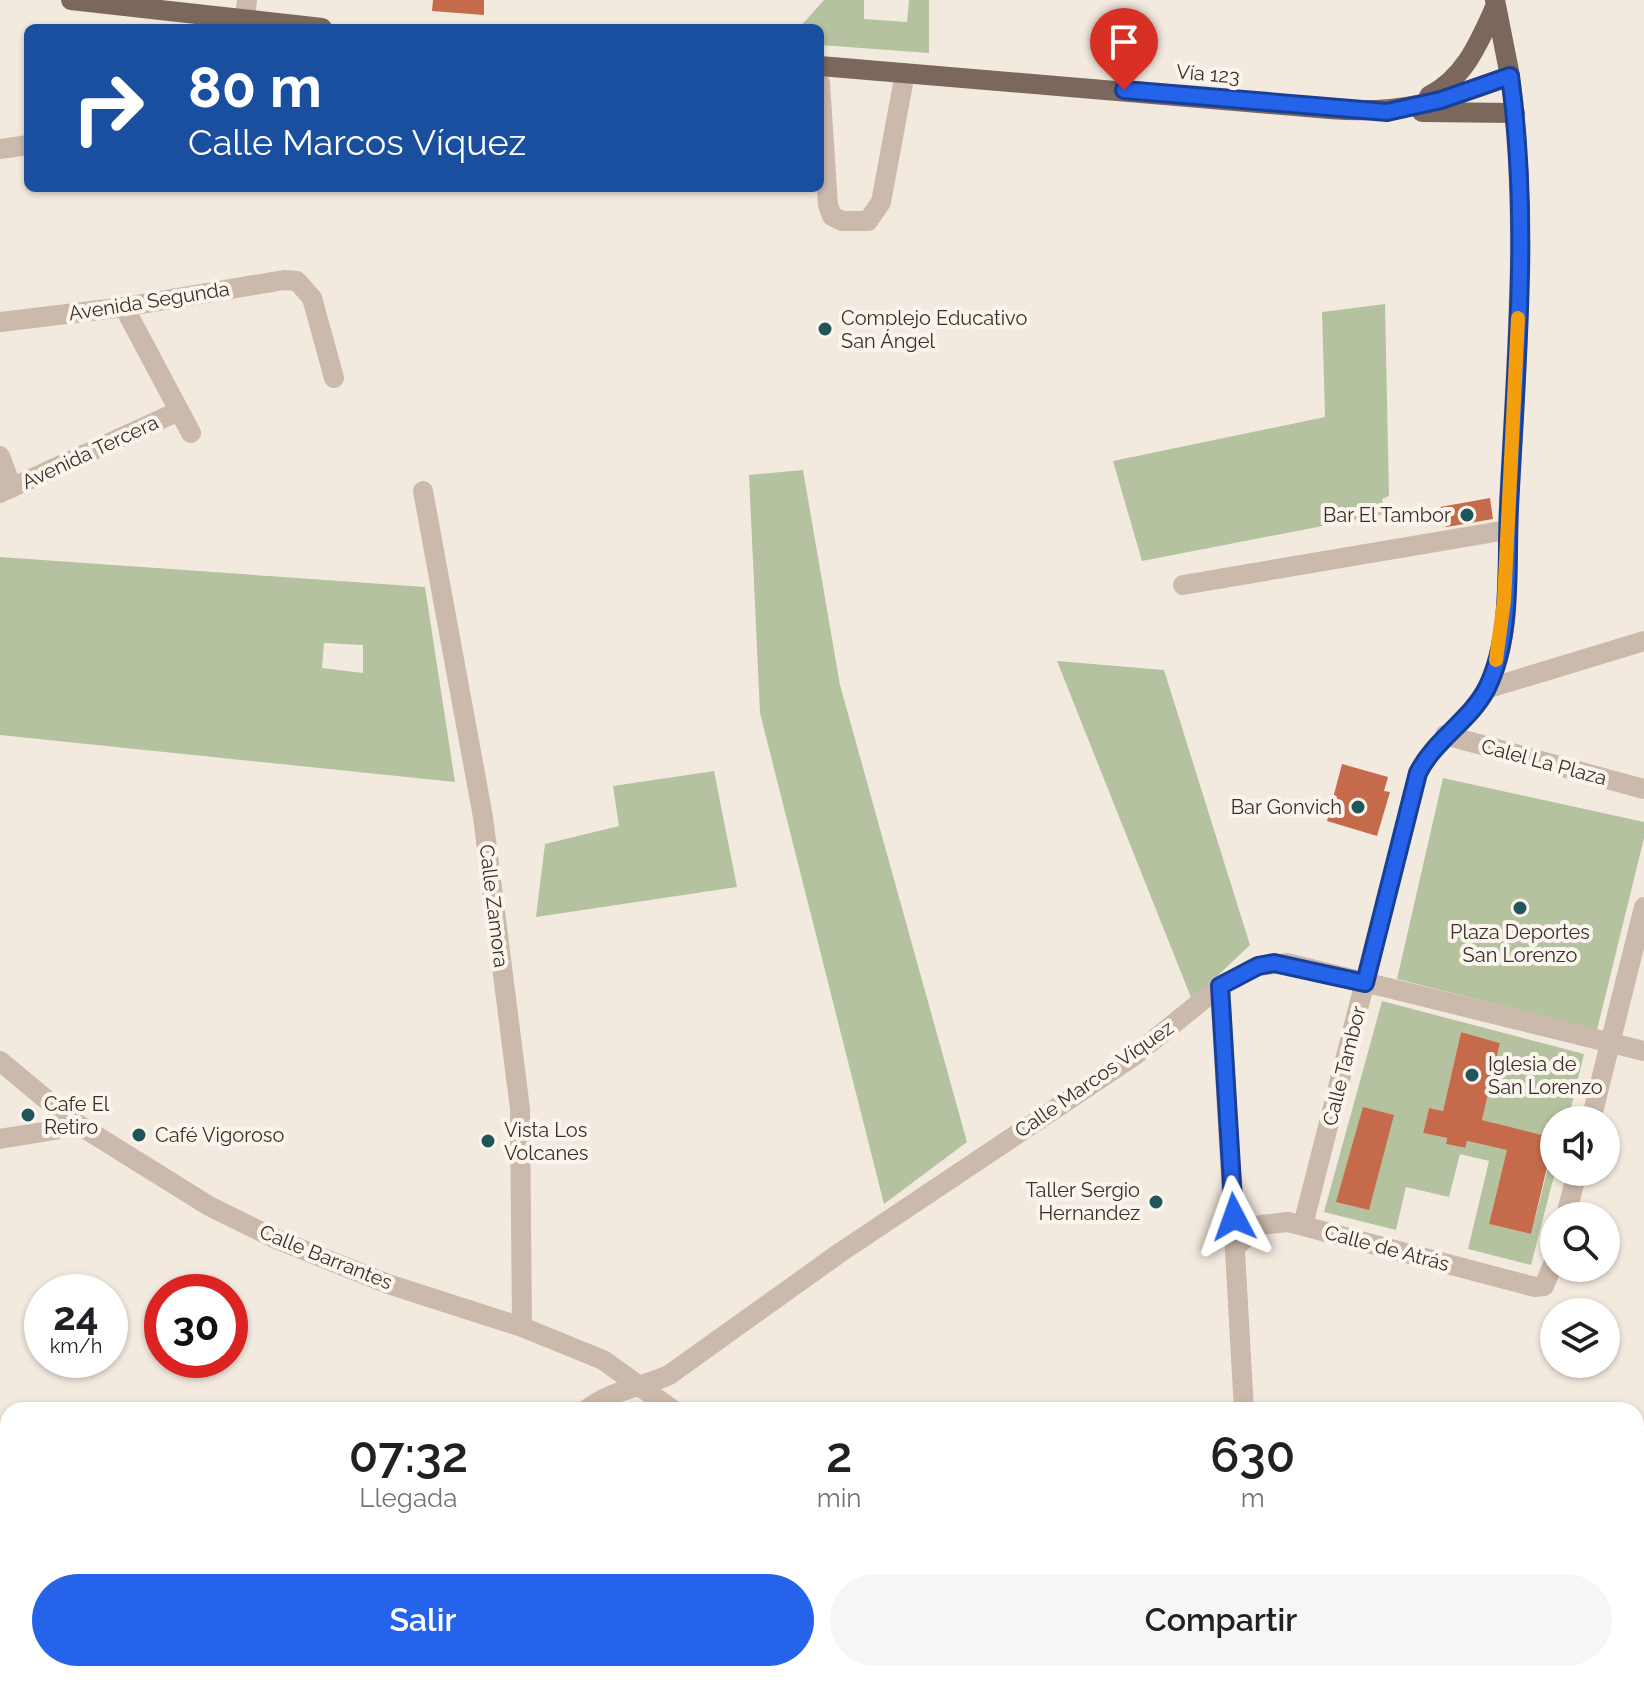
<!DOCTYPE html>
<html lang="es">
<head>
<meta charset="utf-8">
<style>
	:root { --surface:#fff; --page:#f6f6f6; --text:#202124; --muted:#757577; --accent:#2563eb }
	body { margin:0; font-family:Raleway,sans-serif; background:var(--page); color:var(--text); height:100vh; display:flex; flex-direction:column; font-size:30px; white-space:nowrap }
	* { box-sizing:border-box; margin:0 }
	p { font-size:26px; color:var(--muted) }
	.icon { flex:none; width:44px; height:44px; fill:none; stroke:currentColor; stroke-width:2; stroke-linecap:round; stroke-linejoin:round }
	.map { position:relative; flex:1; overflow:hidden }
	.side { position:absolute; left:0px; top:1402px; width:1644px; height:280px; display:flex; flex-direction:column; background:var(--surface); border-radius:24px 24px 0 0; box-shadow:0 2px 6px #0004 }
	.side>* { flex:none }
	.hud { position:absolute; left:24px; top:24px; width:800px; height:168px; border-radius:12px; box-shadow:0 2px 6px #0004; background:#1a4fa0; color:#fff; overflow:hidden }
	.controls { position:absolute; left:1540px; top:1106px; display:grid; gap:16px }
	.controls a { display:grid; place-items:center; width:80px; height:80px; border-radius:50%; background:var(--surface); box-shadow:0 2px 6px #0004; font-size:40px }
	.speed { position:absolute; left:24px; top:1274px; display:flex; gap:16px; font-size:40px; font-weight:700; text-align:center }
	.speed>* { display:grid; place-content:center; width:104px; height:104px; border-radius:50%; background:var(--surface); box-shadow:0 2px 6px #0004; line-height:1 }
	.speed small { font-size:20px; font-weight:400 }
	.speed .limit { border:12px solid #d22; background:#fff; color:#111 }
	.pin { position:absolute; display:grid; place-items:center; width:68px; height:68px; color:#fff; margin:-82px -34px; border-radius:50% 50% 50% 0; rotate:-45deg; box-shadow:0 0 8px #0007 }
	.pin .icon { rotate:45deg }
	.me { position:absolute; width:88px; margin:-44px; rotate:356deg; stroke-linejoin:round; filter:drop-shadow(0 0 6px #0008) }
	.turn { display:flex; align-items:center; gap:28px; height:168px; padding:0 32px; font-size:36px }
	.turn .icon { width:104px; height:104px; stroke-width:2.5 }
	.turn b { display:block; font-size:56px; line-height:68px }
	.eta { display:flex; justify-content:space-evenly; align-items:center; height:136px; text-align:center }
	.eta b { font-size:48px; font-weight:600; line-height:56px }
	.action { display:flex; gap:16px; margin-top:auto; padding:16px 32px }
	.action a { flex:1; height:92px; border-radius:48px; background:var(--accent); color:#fff; font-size:32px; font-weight:600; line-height:92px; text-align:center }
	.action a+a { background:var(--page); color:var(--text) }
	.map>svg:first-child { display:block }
</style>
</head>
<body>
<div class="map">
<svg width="1644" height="1682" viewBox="0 0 1644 1682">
	<rect width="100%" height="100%" fill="#f3eadf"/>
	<path fill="#b5c29f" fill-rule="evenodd" d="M824,0H864V19L907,22L909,0H929V53L820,45V28H799Z
		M1385,304L1389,496L1382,499L1384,514L1142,561L1113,461L1325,417L1322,312Z
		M803,470L840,685L967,1142L884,1204L760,713L749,475Z
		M0,557L425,587L455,782L0,735ZM324,643L363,645V673L322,668Z
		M1057,661L1164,670L1250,945L1192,1000Z
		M714,771L737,887L536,917L545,844L619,826L613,786Z
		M1443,778L1644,822V838L1597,1030L1397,979Z
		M1382,1001L1584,1054L1568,1120H1554V1138L1513,1128L1489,1224L1531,1234L1554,1144L1555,1172L1531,1265L1468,1249L1489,1161L1460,1154L1449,1197L1406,1187L1396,1230L1324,1212ZM1461,1032L1500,1043L1482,1120L1495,1123L1489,1146L1467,1141L1464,1148L1446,1144L1447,1138L1423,1133L1429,1108L1443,1111Z"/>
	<path fill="#c56b4b" d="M433,0H484V15L432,11Z
		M1490,498L1493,519L1447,527L1440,524V507Z
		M1342,764L1388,777L1384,791L1390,792L1377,836L1327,821Z
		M1461,1032L1500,1043L1482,1120L1554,1138L1531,1234L1489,1224L1507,1150L1467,1141L1465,1148L1446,1144L1447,1138L1423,1133L1429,1108L1443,1111Z
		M1363,1107L1394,1115L1369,1210L1336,1202Z"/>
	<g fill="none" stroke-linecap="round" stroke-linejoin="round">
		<path stroke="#cbbaab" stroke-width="20" d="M245,18L247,0
			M820,83L828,205L832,216L842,221H868L881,202L905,73
			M0,149L28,145
			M124,307L191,433
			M0,322L124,307L284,280L297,281L312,298L334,378
			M0,456L12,488
			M423,491L483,817L520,1109L522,1327
			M0,493L179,411
			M1183,585L1507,530
			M1486,689L1644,641
			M1445,735L1644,789
			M1220,986L1244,1410
			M0,1061L71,1120L209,1206L276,1239L388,1284L522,1327L603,1360L673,1410
			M1591,1120L1644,907
			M0,1139L55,1130L71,1120
			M1566,1216L1577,1172
			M1303,1225L1418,773C1435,739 1470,721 1487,688C1514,634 1506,560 1509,502C1516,361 1529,216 1510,76
			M1236,1246L1261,1225L1288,1222L1535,1287L1544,1286L1554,1262
			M586,1410C611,1390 640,1388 669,1375L841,1252L1134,1056L1220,986L1258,966L1287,963L1644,1051
			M1636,1636L1644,1639
			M290,1682L306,1674
			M974,1682V1674"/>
		<path stroke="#7b675b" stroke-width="20" d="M71,0L322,28
			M820,66L1329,109C1405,115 1440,101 1510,76L1495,0
			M1429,96C1466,77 1480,40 1496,5
			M1422,112L1515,113
			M1636,1528L1644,1516
			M1269,1682H1275
			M1520,1682L1526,1674"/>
	</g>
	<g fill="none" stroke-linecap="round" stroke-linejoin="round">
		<g stroke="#184099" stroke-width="20">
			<path id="route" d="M1124,90L1387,112L1441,100L1510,76C1530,218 1516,365 1509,508C1506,565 1513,635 1487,688C1470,721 1435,739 1418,773L1365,983L1274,963L1258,966L1220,986L1234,1217"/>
		</g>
		<use href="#route" stroke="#2563eb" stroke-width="14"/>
		<path stroke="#f59e0b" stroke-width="14" d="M1496,660L1504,601L1518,318"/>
	</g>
	<g fill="#1f555b" stroke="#faf4ec" stroke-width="3">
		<circle cx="825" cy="329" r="8"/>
		<circle cx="1467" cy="515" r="8"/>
		<circle cx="1358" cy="807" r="8"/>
		<circle cx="1520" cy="908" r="8"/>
		<circle cx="1472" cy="1075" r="8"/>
		<circle cx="28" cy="1115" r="8"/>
		<circle cx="139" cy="1135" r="8"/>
		<circle cx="488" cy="1141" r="8"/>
		<circle cx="1156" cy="1202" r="8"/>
	</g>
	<g text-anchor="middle" stroke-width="8" stroke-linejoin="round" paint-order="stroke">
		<g font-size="20" fill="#392f2a" stroke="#faf4ec">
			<text transform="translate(1208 74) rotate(5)" y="7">Vía 123</text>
			<text transform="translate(149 301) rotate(-9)" y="7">Avenida Segunda</text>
			<text transform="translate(90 452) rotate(-25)" y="7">Avenida Tercera</text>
			<text transform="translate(1544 762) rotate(15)" y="7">Calel La Plaza</text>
			<text transform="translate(494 906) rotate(83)" y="7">Calle Zamora</text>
			<text transform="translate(1344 1066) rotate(-76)" y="7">Calle Tambor</text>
			<text transform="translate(1094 1079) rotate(-35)" y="7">Calle Marcos Víquez</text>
			<text transform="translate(1387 1248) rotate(15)" y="7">Calle de Atrás</text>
			<text transform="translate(326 1257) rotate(22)" y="7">Calle Barrantes</text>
		</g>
		<g font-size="20" fill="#392f2a" stroke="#faf4ec" text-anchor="start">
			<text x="841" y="325">Complejo Educativo<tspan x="841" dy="23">San Ángel</tspan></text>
			<text x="1451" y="522" text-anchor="end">Bar El Tambor</text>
			<text x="1342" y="814" text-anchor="end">Bar Gonvich</text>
			<text x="1520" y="939" text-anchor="middle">Plaza Deportes<tspan x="1520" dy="23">San Lorenzo</tspan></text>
			<text x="1488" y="1071">Iglesia de<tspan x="1488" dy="23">San Lorenzo</tspan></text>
			<text x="44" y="1111">Cafe El<tspan x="44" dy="23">Retiro</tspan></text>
			<text x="504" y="1137">Vista Los<tspan x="504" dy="23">Volcanes</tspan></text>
			<text x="155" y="1142">Café Vigoroso</text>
			<text x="1140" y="1197" text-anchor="end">Taller Sergio<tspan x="1140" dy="23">Hernandez</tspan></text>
		</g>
	</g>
</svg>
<div class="controls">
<a><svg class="icon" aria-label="sound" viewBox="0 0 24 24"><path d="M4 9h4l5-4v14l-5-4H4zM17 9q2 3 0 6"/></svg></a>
<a><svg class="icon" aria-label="search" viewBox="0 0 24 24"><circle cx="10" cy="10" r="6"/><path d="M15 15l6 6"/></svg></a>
<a><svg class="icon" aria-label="layers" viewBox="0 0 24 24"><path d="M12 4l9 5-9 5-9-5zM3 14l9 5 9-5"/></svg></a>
</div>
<div class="speed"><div>24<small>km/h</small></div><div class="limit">30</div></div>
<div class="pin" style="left:1124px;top:90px;background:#d93025"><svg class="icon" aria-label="arrive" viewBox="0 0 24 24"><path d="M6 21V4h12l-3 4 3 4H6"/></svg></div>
<svg class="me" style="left:1234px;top:1217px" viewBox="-20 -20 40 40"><path d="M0-17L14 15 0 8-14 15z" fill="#2563eb" stroke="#fff" stroke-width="4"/></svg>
<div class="hud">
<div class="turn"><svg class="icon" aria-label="right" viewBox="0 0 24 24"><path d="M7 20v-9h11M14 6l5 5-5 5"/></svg><div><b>80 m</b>Calle Marcos Víquez</div></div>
</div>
<section class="side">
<div class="eta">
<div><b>07:32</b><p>Llegada</p></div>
<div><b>2</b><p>min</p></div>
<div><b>630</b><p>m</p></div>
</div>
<div class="action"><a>Salir</a><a>Compartir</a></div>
</section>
</div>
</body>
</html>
